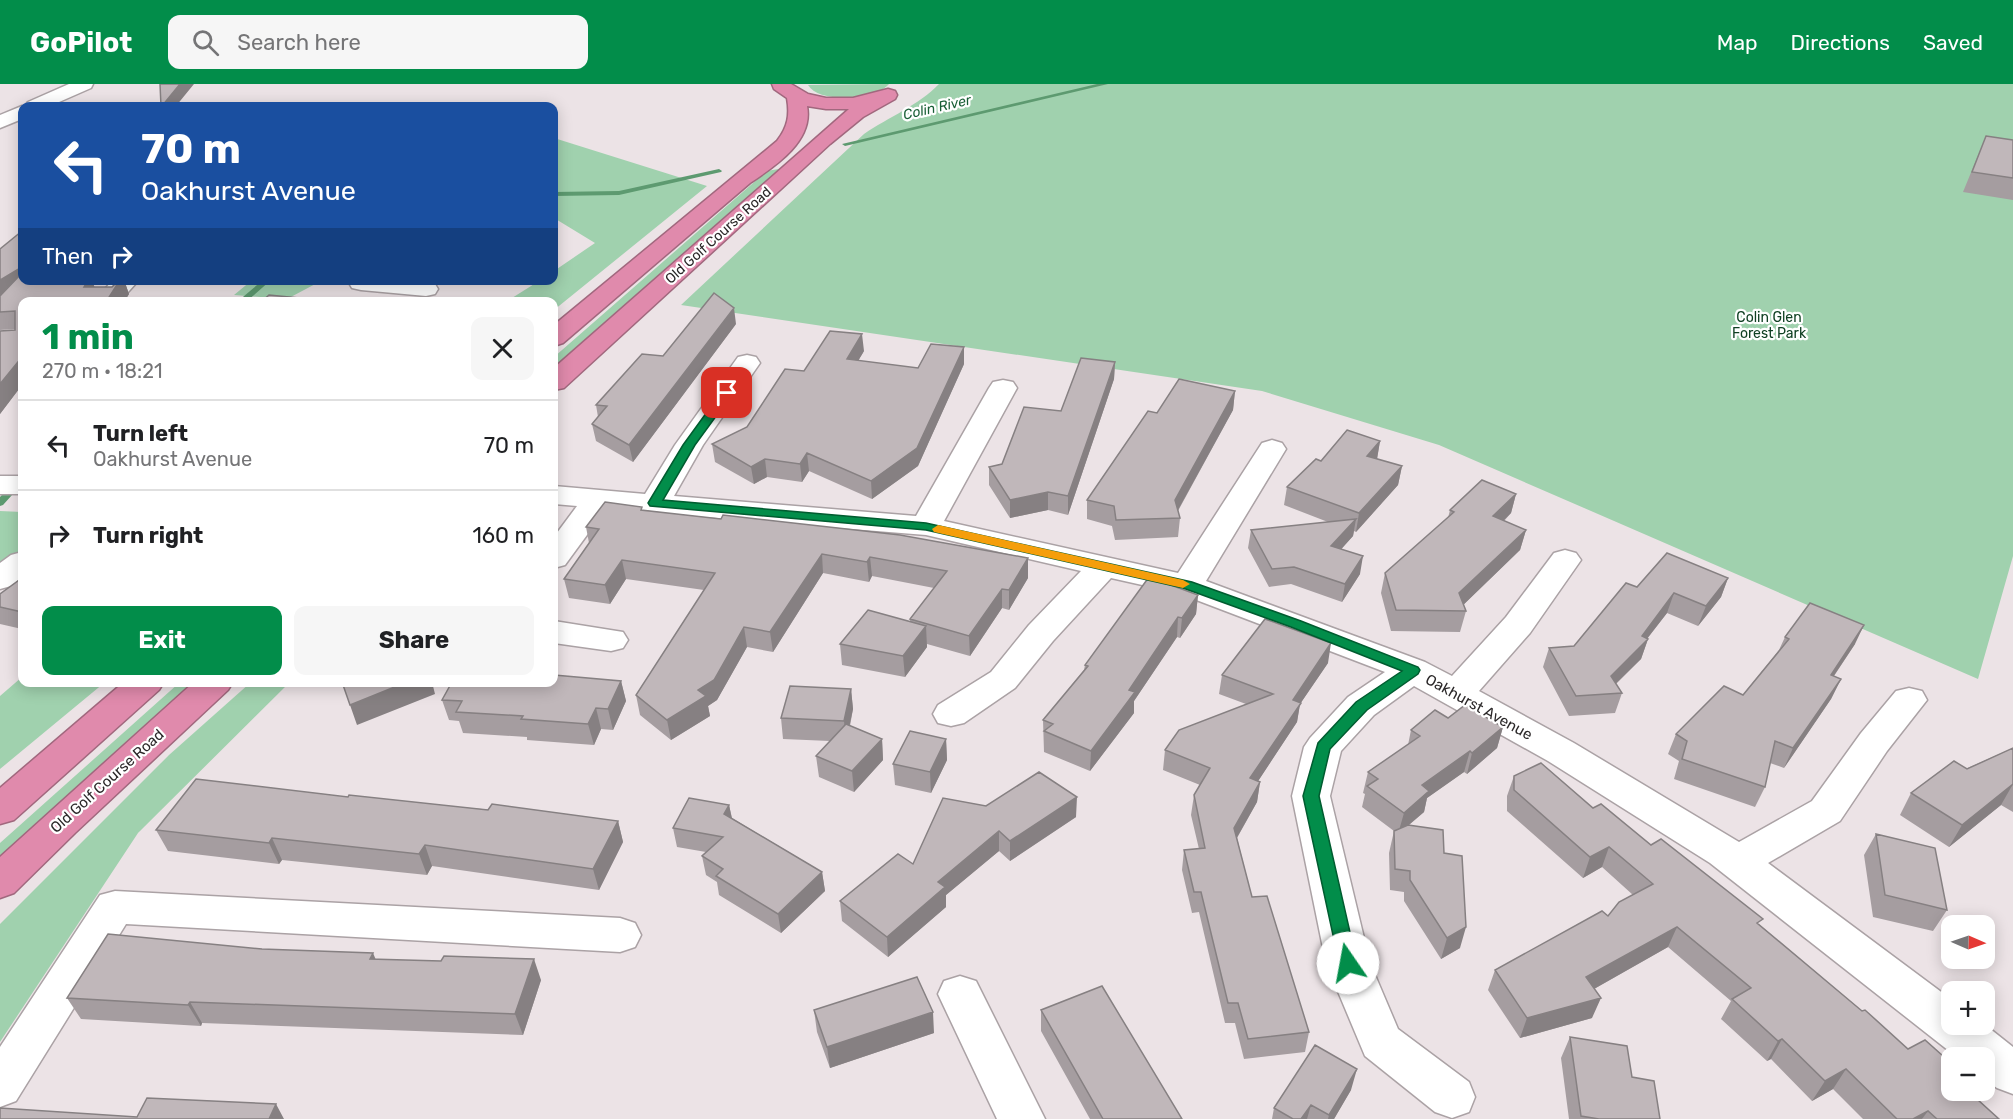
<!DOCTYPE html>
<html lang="en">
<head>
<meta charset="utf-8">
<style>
	:root { --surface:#fff; --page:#f6f6f6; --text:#202124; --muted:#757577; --line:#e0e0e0; --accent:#028d4a }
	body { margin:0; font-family:Rubik,sans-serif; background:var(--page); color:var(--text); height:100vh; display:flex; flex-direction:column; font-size:22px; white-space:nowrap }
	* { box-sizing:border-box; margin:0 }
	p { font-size:20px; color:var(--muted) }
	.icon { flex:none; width:33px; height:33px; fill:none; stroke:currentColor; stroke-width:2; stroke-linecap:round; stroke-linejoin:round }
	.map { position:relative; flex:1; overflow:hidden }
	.drawer { position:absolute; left:18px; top:213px; width:540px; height:390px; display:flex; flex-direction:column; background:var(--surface); border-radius:12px; box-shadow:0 3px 15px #0003 }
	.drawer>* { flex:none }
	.hud { position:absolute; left:18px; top:18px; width:540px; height:183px; border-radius:12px; box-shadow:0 3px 15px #0003; background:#1a4fa0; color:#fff; overflow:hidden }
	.needle { width:39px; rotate:92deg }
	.tools { position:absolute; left:1941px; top:831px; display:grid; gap:12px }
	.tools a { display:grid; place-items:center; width:54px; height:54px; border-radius:12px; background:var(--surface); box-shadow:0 3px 15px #0003; font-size:30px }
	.pin { position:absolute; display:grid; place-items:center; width:51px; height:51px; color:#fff; margin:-26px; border-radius:12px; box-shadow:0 3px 9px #0006 }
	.me { position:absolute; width:66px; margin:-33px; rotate:348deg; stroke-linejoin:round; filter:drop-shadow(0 0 4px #0008) }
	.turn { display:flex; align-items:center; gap:21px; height:126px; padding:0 24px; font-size:27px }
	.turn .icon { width:78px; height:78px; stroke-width:2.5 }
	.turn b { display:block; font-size:42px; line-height:51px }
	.then { display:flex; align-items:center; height:57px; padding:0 24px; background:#0003; gap:12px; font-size:22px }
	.round { display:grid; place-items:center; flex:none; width:63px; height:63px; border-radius:12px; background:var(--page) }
	.head { display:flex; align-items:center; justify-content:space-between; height:102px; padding:0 24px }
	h1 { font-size:36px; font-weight:700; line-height:45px; color:var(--accent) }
	.action { display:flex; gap:12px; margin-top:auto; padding:12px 24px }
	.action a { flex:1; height:69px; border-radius:12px; background:var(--accent); color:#fff; font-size:24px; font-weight:700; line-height:69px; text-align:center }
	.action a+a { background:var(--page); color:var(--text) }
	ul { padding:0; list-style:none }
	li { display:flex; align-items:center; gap:18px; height:90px; padding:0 24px; border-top:2px solid var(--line) }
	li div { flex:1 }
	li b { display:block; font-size:22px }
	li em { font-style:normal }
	header { display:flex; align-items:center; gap:36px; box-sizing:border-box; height:84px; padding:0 30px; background:var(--accent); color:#fff }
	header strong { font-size:28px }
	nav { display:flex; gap:33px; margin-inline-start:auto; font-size:21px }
	.search { width:420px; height:54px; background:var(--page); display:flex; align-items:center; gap:15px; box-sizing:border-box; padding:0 21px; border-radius:12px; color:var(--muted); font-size:22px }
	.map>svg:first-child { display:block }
</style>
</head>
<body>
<header>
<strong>GoPilot</strong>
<div class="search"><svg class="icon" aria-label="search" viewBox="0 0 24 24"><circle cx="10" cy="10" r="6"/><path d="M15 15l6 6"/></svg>Search here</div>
<nav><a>Map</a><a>Directions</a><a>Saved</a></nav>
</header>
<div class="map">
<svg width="2013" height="1035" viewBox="0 0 2013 1035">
	<rect width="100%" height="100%" fill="#ece3e6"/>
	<path fill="#a0d1ae" d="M889,0C876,16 819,20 808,1Z
		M939,0H2013V472L1978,595L1439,361L1262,307L681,221L864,50C889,33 919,21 939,0Z
		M554,54L707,102L554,226V218L507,217L539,197L554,196V187L595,159L554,134Z
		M784,84L554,289V273L767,87Z
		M251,197H321L287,215L234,211Z
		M0,427L22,428V465L0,481Z
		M22,593V598L104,599L0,685V612Z
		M179,599H204L0,785V759Z
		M250,599H289L138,749L0,958V840L169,671Z"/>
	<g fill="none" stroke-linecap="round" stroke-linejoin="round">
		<path fill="#5d9a70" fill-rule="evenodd" d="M1097,0H1108L845,62L842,60Z
			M719,85L722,87L721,88L619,111L554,112V108L619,107Z
			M263,196H271L246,218H237Z
			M22,392V400L3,421L0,422V413L19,393Z"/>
		<g stroke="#aba2a5" stroke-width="3">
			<path id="minor" d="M69,0H93L91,4L50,22H25L28,18Z
				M22,22V35L0,44V31Z
				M113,196H139L119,218H93Z
				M351,196L426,198L435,200L438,205L435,210L426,212L361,206L352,204L349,199Z
				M747,271L756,273L760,279L703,361L674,412L916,432L989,304L993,298L1003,296L1013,298L1017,304L944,437L1178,489L1262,359L1272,356L1282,359L1286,365L1206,497L1425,578L1452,592L1506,533L1554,469L1565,466L1576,469L1581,476L1530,549L1479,607L1574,659L1739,758L1812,717L1861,649L1896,607L1909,604L1922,607L1927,616L1887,667L1840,737L1768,779L1952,916V940H1984L2013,963V1010L1997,1004L1984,995V974H1958L1710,779L1548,677L1414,602L1374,631L1341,667L1330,712L1370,879L1398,945L1469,998L1475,1013L1469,1028L1452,1034L1435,1028L1365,972L1326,879L1292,712L1304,663L1310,654L1348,613L1385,588L1178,509L1111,494L1053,557L1015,604L964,639L951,642L938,639L933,630L938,621L991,588L1029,541L1081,487L926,451L606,425L565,481L554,484V453L577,422L554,420V402L645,410L675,361L738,273Z
				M0,392H22V410H0Z
				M22,468V493L11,502L0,505V479L11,471Z
				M554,537L623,548L628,556L623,564L611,567L554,559Z
				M115,807L620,834L635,839L641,851L635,863L620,868L126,840L16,1017L0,1023V963L100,811Z
				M960,892L976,897L1045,1035H997L938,910L944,897Z"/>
		</g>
		<g stroke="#a1687e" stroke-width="3">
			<path id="highway" d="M772,0H791L808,10L826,14H853L888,5L895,7L897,11L895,15L863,33L830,60L564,304L554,306V284L849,25H826L807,22C814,57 775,82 750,99L563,259L554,262V241L777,57C788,43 790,31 787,14L774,5Z
				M124,598H164L159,606L14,736L0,740V704Z
				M194,598H233L228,606L75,749L14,809L0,814V773Z"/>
		</g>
		<use href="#minor" fill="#fff" fill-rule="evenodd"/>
		<use href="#highway" fill="#e08aac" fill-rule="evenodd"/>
	</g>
	<path fill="#a59da0" d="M1986,52L2013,56V116L1963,108Z
		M0,165L22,196L94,203H112L119,196H124L129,210L124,218H22V301L0,330V247L15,246V245L0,246Z
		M176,196H232L177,198Z
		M736,240L633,378L596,357L592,340L598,333L596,321L663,272Z
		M864,267L858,277L918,284L964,280L918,382L872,415L809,387L802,398L767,393L754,400L715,378L712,360L747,343L804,287Z
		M1115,278L1114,295L1068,431L1048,426L1010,434L989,401V383L1002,380Z
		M1235,307L1233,326L1178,427L1180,434L1178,453L1115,456L1112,442L1087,435V416L1157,329Z
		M1380,357L1377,375L1402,382L1398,401L1356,448L1354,447L1353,452L1341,465L1360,490L1342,518L1291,500L1269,503L1248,464L1251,446L1328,438L1284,421L1287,403L1321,377Z
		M1516,410L1511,429L1504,437L1526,446L1520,466L1463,521L1466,527L1460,548L1391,547L1381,509L1385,489L1448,434L1450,426Z
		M643,426L1028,474V494L1009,526L1002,524L970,572L927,560V563L905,593L842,581L840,560L910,538V535L934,504L872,492L869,498L823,489L773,568L747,563L717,616L708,622L710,632L671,656L640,631L636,611L704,506L626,495L610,520L569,514L564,495L589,459L586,443Z
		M22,494V545L0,540V510Z
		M1728,494L1721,513L1698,542L1667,529L1647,555H1648L1641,575L1616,600L1622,609L1615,629L1569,632L1543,583L1549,564L1574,562L1637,503Z
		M1198,511L1196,530L1180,554L1177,553L1134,617V629L1090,687L1044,668L1043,636L1084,586L1085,581Z
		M1785,553L1855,560L1834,592L1841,595L1831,615L1784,684L1770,679L1765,703L1755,723L1674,695L1679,677L1668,670L1676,650L1743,611L1779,566Z
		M1328,579L1300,620L1297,638L1258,697L1260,698L1257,718L1237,754L1252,813L1309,948L1305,968L1244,975L1235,939H1225L1199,828L1192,829L1182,786L1184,766L1199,765L1191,731L1194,711L1200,701L1163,686L1165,666L1246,620L1219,610L1222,591Z
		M621,597L626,617L613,646L601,645L594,661L527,656V653L463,649L459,637L449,636L442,616Z
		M851,605L853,625L850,642L882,655L883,676L854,708L819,693L816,672L830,657L783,655L781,634Z
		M1448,634L1503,643L1497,664L1467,690L1464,688L1427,714L1424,728L1409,741L1444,769L1460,864L1441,875L1404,817V808L1390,806L1389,769L1394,747L1362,723L1365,710L1363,709L1368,688L1408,661L1411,646Z
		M946,655L947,676L931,709L895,701L893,680Z
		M2013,664V728L2001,721L1949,763L1900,731L1911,709Z
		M1514,692L1593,724L1651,761L1760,841L1952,1006H1970L1969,1008L1999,1035H1863L1833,1005L1812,1017L1771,975L1767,977L1721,935L1731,917L1668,863L1594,905L1592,934L1520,954L1488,906L1495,886L1608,832L1633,811L1602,783L1583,794L1507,727V712Z
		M348,713L618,737L623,758L599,806L432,782L427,791L282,776L279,780L168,767L156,746Z
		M729,721L732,734L822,788L825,807L781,849L719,811L717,798L706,791L702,772L706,768L677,763L673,744Z
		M986,722L1076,733L1010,777L999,767L946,811V823L888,873L842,837L840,817L913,780Z
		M1876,750L1947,826L1933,847L1873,833L1864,771Z
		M375,875L541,896L523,951L202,939L201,942L81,935L67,914Z
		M814,926L934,949L830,984L817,948Z
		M1041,926L1182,1035H1090L1041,947Z
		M1570,953L1632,993L1660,1035H1569L1561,974Z
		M1351,1006L1334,1035H1272L1274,1024Z"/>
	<path fill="#868082" d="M180,0H194L176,22H162Z
		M22,183V196L0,217V196Z
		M88,196H92L97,210L84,203Z
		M120,196H124L129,210L124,218H106Z
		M734,224L736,240L633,378L629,361Z
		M862,250L864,267L849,292L847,275Z
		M964,263V280L918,382L872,415L871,397Z
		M22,273V301L0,330V300Z
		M1115,278L1114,295L1068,431V412Z
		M1235,307L1233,326L1173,435L1175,416Z
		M1380,357L1377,375L1367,372Z
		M807,369L809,387L802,398L800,380Z
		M765,375L767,393L754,400L751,383Z
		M1402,382L1398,401L1356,448L1359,429Z
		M1048,408V426L1010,434V416Z
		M1516,410L1511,429L1488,452L1493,432Z
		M1356,435L1353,452L1328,480L1331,462Z
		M1526,446L1520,466L1457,527L1459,509Z
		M822,470L823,489L773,568L770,548Z
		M1363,472L1360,490L1342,518L1345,500Z
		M870,473L872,492L869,498L867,478Z
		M1028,474V494L1009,526V506Z
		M622,476L626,495L610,520L605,501Z
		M1728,494L1721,513L1698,542L1706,522Z
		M1002,505V524L970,572L969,552Z
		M1674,509L1667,529L1642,561L1648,555L1641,575L1604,611L1611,592Z
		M1198,511L1196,530L1180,554L1182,534Z
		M1178,533L1177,553L1134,617V629L1090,687L1091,667L1129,606Z
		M1864,541L1855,560L1821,611L1831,591Z
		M926,542L927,563L905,593L903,572Z
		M744,543L747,563L717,616L708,622L710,632L671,656L667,636L698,606Z
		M1331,559L1328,579L1300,620L1297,638L1247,714L1250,694L1293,616Z
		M1841,595L1831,615L1784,684L1793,664Z
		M621,597L626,617L613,646L608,625Z
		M407,598H432L435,610L357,641L350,621Z
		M851,605L853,625L846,658L844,637Z
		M596,624L601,645L594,661L588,640Z
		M1503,643L1497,664L1467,690L1472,669Z
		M882,655L883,676L854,708L852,687Z
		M946,655L947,676L931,709L930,688Z
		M1470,667L1464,688L1427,714L1424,728L1398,750L1404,729L1422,701Z
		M1260,698L1257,718L1231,764L1234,744Z
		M2013,700L2001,721L1949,763L1962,741Z
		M1077,713L1076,733L1010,777V757Z
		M729,721L733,740L724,730Z
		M618,737L623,758L599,806L593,785Z
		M999,747V767L946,811V823L888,873L887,853L938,798Z
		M272,754L282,776L279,780L269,759Z
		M425,761L432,782L427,791L419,770Z
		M1609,763L1602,783L1583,794L1590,773Z
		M822,788L825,807L781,849L778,830Z
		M1466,843L1460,864L1441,875L1447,854Z
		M1677,843L1668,863L1578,914L1586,893Z
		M373,869L382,890L370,875Z
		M534,875L541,896L523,951L515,930Z
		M1601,914L1592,934L1520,954L1527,934Z
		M190,918L202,939L201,942L188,921Z
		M933,928L934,949L830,984L827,963Z
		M1782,955L1771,975L1767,977L1778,957Z
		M1357,985L1351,1006L1334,1035H1328L1329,1031Z
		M1846,985L1833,1005L1812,1017L1825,997Z
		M276,1020L284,1035H269Z
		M1311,1021L1307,1035H1301Z
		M1928,1027L1922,1035H1913Z"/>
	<path fill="#c0b7ba" stroke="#868082" stroke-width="1.5" d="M160,0H180L162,22H161Z
		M1986,52L2013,56V94L1972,88Z
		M22,147V183L0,196V165Z
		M22,189V196H88L84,203H112L119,196H120L106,218H22V273L0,300V247L15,246V227L0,228V212Z
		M714,209L734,224L629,361L592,340L607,322L596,321L642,270L663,272Z
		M269,211L340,218H261Z
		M830,247L862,250L847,275L918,284L931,260L964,263L917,364L871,397L807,369L800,380L765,375L751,383L712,360L747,343L785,285L804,287Z
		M1081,274L1115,278L1068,412L1048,408L1010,416L989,383L1002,380L1024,323L1061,327Z
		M1179,295L1235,307L1175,416L1180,434L1116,436L1114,422L1087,416L1148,327L1157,329Z
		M1347,346L1380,357L1367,372L1402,382L1359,429L1287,403L1316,375L1321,377Z
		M1482,396L1516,410L1493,432L1526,446L1459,509L1466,527L1396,526L1385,489L1454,428L1450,426Z
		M605,418L642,423L641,426L721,435L723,431L900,451L1028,474L1009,506L1002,505L969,552L910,535L947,487L870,473L867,478L822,470L770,548L744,543L714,596L698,606L706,612L667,636L636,611L715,489L622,476L605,501L564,495L599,445L586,443Z
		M1356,435L1331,462L1363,472L1345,500L1294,483L1272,485L1251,446Z
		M1667,469L1728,494L1706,522L1674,509L1642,552L1648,555L1611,592L1622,609L1576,612L1549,564L1574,562L1626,499L1637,503Z
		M1149,493L1198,511L1182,534L1178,533L1129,606L1135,608L1091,667L1044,647L1053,640L1043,636L1088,582L1085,581Z
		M22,494V528L0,523V510Z
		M1810,519L1864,541L1831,591L1841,595L1793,664L1775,657L1765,703L1682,675L1687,657L1676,650L1724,602L1743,611L1789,555L1785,553Z
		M868,526L926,542L903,572L840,560Z
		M1265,535L1331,559L1293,616L1301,619L1250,694L1260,698L1234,744L1252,813L1267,812L1309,948L1248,955L1238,919H1228L1201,808H1194L1184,766L1205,764L1194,711L1210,684L1165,666L1179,646L1273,610L1222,591Z
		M554,591L621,597L608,625L596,624L588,640L521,635L523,632L456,628L462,617L442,616L452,598H554Z
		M342,598H407L350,621Z
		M790,602L851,605L844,637L781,634Z
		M1465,621L1503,643L1472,669L1470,667L1422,701L1429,707L1404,729L1367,702L1378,695L1368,688L1420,652L1411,646L1435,626L1448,634Z
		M846,640L882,655L852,687L816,672Z
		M910,647L946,655L930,688L893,680Z
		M2013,664V700L1962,741L1911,709L1954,677L1967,685Z
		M1541,679L1593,724L1601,720L1651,761L1661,755L1763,835L1757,839L1862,927L1865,926L1908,965L1925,956L1952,980V1006H1967L1999,1035H1937L1928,1027L1913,1035H1897L1846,985L1825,997L1782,955L1778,957L1732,915L1751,904L1677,843L1586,893L1601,914L1527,934L1495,886L1602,827L1608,832L1619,818L1653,800L1609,763L1590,773L1514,706V692Z
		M1039,688L1077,713L1010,757L999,747L938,798L945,803L887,853L840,817L898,770L913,780L943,714L986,722Z
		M196,695L348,713L349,711L488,726L492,720L618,737L593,785L425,761L419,770L272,754L269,759L156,746Z
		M689,714L729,721L724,730L822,788L778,830L716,792L723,785L702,772L723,753L673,744Z
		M1408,741L1443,746L1444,769L1462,772L1466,843L1447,854L1410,796V787L1395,785L1394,747Z
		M1876,750L1935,764L1947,826L1885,811Z
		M108,850L262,865L373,869L370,875L441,877L444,872L534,875L515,930L190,918L188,921L67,914Z
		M917,893L933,928L827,963L814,926Z
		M1102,902L1182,1035H1103L1041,926Z
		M1570,953L1627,962L1632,993L1654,997L1660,1035H1599L1581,1032Z
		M1315,961L1357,985L1329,1031L1311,1021L1301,1035H1293L1274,1024Z
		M147,1014L276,1020L269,1035H0V1024L137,1033Z"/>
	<path fill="#028d4a" stroke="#015c30" stroke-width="1.5" d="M727,305L733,309L695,361L663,416L926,439L1192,498L1301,537L1418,583L1420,586L1418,590L1367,626L1330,665L1319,712L1357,879L1354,884L1348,886L1342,884L1339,879L1303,712L1318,659L1356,618L1402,587L1291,543L1183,504L926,446L650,422L648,419L683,361L723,306Z"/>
	<path fill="#f59e0b" d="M938,441L1183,496L1190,500L1183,504L934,448L932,445Z"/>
	<g text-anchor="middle" stroke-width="4.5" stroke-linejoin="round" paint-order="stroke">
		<g font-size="14" font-style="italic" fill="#185e35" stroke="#fff">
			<text transform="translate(937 23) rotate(-13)" y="5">Colin River</text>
		</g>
		<g font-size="14" fill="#2b2829" stroke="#fff">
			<text transform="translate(718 151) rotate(-42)" y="5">Old Golf Course Road</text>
		</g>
		<g font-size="14" fill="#104023" stroke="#fff">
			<text x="1769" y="238">Colin Glen<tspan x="1769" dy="16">Forest Park</tspan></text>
		</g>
		<g font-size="15" fill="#2b2829" stroke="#fff">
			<text transform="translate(1479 623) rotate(29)" y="5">Oakhurst Avenue</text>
			<text transform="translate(107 697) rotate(-42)" y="5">Old Golf Course Road</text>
		</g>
	</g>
</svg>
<div class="tools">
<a><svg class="needle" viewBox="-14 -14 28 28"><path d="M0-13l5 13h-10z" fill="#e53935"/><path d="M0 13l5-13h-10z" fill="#757577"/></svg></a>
<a>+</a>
<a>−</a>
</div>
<div class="pin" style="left:727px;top:309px;background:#d93025"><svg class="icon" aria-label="arrive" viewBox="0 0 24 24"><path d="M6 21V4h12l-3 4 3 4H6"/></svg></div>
<svg class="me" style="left:1348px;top:879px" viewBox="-20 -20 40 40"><circle r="19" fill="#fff"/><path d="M0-13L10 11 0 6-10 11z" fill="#028d4a"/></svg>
<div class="hud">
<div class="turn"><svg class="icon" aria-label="left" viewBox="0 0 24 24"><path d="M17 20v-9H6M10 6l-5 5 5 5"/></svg><div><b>70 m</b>Oakhurst Avenue</div></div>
<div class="then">Then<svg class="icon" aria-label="right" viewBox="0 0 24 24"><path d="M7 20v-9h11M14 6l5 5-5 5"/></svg></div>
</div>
<section class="drawer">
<div class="head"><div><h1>1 min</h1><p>270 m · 18:21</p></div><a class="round"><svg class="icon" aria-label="close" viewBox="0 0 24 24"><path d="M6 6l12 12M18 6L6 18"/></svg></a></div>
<ul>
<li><svg class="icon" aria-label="left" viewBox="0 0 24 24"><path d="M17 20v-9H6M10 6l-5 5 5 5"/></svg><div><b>Turn left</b><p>Oakhurst Avenue</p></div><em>70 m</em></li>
<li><svg class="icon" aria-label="right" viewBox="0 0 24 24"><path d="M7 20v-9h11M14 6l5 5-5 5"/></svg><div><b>Turn right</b></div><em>160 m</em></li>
</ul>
<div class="action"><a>Exit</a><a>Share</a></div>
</section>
</div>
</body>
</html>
